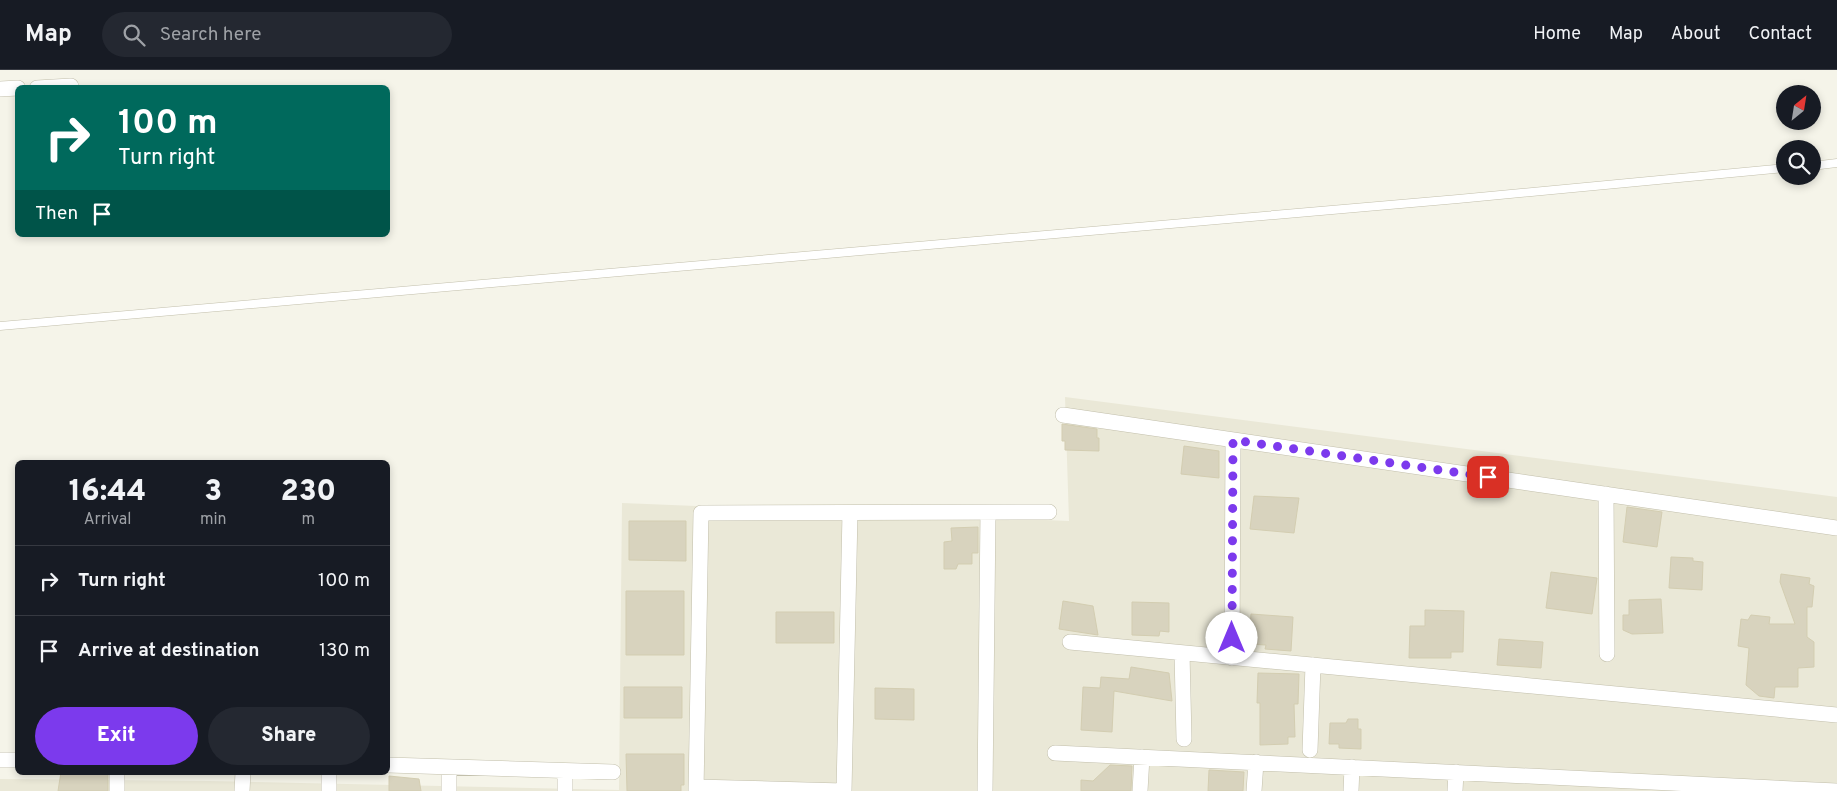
<!DOCTYPE html>
<html lang="en">
<head>
<meta charset="utf-8">
<style>
	:root { --surface:#171b24; --page:#242831; --text:#f1f3f6; --muted:#9ea1a6; --line:#363941; --accent:#7c3aed }
	body { margin:0; font-family:Overpass,sans-serif; background:var(--page); color:var(--text); height:100vh; display:flex; flex-direction:column; font-size:19px; white-space:nowrap }
	* { box-sizing:border-box; margin:0 }
	p { font-size:16px; color:var(--muted) }
	.icon { flex:none; width:28px; height:28px; fill:none; stroke:currentColor; stroke-width:2; stroke-linecap:round; stroke-linejoin:round }
	.map { position:relative; flex:1; overflow:hidden }
	.drawer { position:absolute; left:15px; top:390px; width:375px; height:315px; display:flex; flex-direction:column; background:var(--surface); border-radius:8px; box-shadow:0 2px 8px #0003 }
	.drawer>* { flex:none }
	.top-card { position:absolute; left:15px; top:15px; width:375px; height:152px; border-radius:8px; box-shadow:0 2px 8px #0003; background:#00695c; color:#fff; overflow:hidden }
	.needle { width:32px; rotate:30deg }
	.controls { position:absolute; left:1776px; top:15px; display:grid; gap:10px }
	.controls a { display:grid; place-items:center; width:45px; height:45px; border-radius:50%; background:var(--surface); box-shadow:0 2px 8px #0003; font-size:25px }
	.pin { position:absolute; display:grid; place-items:center; width:42px; height:42px; color:#fff; margin:-21px; border-radius:10px; box-shadow:0 2px 8px #0006 }
	.me { position:absolute; width:55px; margin:-28px; rotate:0deg; stroke-linejoin:round; filter:drop-shadow(0 0 4px #0008) }
	.turn { display:flex; align-items:center; gap:18px; height:105px; padding:0 20px; font-size:22px }
	.turn .icon { width:65px; height:65px; stroke-width:2.5 }
	.turn b { display:block; font-size:35px; line-height:42px }
	.then { display:flex; align-items:center; height:48px; padding:0 20px; background:#0003; gap:10px; font-size:19px }
	.eta { display:flex; justify-content:space-evenly; align-items:center; height:85px; text-align:center }
	.eta b { font-size:30px; font-weight:800; line-height:35px }
	.primary-button { display:flex; gap:10px; margin-top:auto; padding:10px 20px }
	.primary-button a { flex:1; height:58px; border-radius:30px; background:var(--accent); color:#fff; font-size:20px; font-weight:800; line-height:58px; text-align:center }
	.primary-button a+a { background:var(--page); color:var(--text) }
	ul { padding:0; list-style:none }
	li { display:flex; align-items:center; gap:15px; height:70px; padding:0 20px; border-top:1px solid var(--line) }
	li div { flex:1 }
	li b { display:block; font-size:19px }
	li em { font-style:normal }
	header { display:flex; align-items:center; gap:30px; box-sizing:border-box; height:70px; padding:0 25px; background:var(--surface); border-bottom:1px solid var(--line) }
	header strong { font-size:24px }
	nav { display:flex; gap:28px; margin-inline-start:auto; font-size:18px }
	.search { width:350px; height:45px; background:var(--page); display:flex; align-items:center; gap:12px; box-sizing:border-box; padding:0 18px; border-radius:28px; color:var(--muted); font-size:19px }
	.map>svg:first-child { display:block }
</style>
</head>
<body>
<header>
<strong>Map</strong>
<div class="search"><svg class="icon" aria-label="search" viewBox="0 0 24 24"><circle cx="10" cy="10" r="6"/><path d="M15 15l6 6"/></svg>Search here</div>
<nav><a>Home</a><a>Map</a><a>About</a><a>Contact</a></nav>
</header>
<div class="map">
<svg width="1837" height="721" viewBox="0 0 1837 721">
	<rect width="100%" height="100%" fill="#f5f4e9"/>
	<path fill="#eae8d7" d="M1065,327L1837,427V721H0V709L209,711L619,720L622,433L1069,451Z"/>
	<path fill="#d8d3be" stroke="#d3cdb1" d="M1062,354L1097,359V368H1099V381L1065,380V371H1062Z
		M1184,376L1219,381V408L1181,404Z
		M1254,426L1299,428L1294,463L1250,459Z
		M1627,437L1662,442L1657,477L1623,472Z
		M629,451H686V491L629,490Z
		M978,457V483H972V494H958L956,499H944V472L952,471L951,458Z
		M1671,487L1693,488V491L1703,492L1702,520L1669,518Z
		M1551,502L1597,508L1592,544L1546,538Z
		M1781,504L1810,508L1809,514L1814,516L1812,537H1807V567L1814,572V597L1798,598V617H1775L1774,628L1759,626L1746,615L1749,578L1738,576L1741,549L1748,550L1751,545L1770,547L1769,554H1795L1780,512Z
		M626,521H684V585H626Z
		M1661,529L1663,563L1632,564L1623,560V545H1629V530Z
		M1063,531L1093,536L1098,565L1059,559Z
		M1132,532L1169,533V562L1160,561L1159,566L1132,565Z
		M1425,540L1464,541L1463,582H1451V588H1409L1410,556H1425Z
		M776,542H834V573H776Z
		M1251,544L1293,547L1291,581L1265,579L1266,575L1249,574Z
		M1499,569L1543,572L1541,598L1497,595Z
		M1131,597L1169,603L1172,631L1114,621L1112,662L1081,660L1083,617L1100,618L1101,607L1129,609Z
		M1258,603L1299,604L1298,634H1294L1295,667H1288V674L1260,675V633H1257Z
		M624,617H682V648H624Z
		M875,618L914,619V650L875,649Z
		M1348,649H1358V659H1361V679L1339,678V674H1329L1330,653H1346Z
		M626,684H684V715H681V721H627Z
		M1110,695L1132,696L1131,721H1081V710L1093,711Z
		M1209,700L1244,702L1243,721H1208Z
		M61,702H108V721H58Z
		M389,706L419,709L421,721H389Z"/>
	<g fill="none" stroke-linecap="round" stroke-linejoin="round">
		<g stroke="#c2bfab" stroke-width="9">
			<path id="service" d="M1812,96L1837,93
				M0,256L1458,129L1785,98"/>
		</g>
		<g stroke="#c2bfab" stroke-width="16">
			<path id="minor" d="M37,18L71,16
				M0,19L18,18
				M1063,345L1837,458
				M1606,424L1607,584
				M1070,572L1837,645
				M1182,583L1184,669
				M1232,588L1233,370
				M1310,680L1313,595
				M1055,683L1836,721
				M0,690H18
				M388,695L613,702
				M117,702V721
				M696,717L843,721
				M242,721L243,702
				M329,721V702
				M449,721V697
				M565,721V701
				M696,721L701,443L1049,442
				M844,721L850,443
				M985,721L988,443
				M1140,721L1142,687
				M1254,721L1256,692
				M1351,721L1352,697
				M1455,721L1456,702"/>
		</g>
		<use href="#service" stroke="#fff" stroke-width="8"/>
		<use href="#minor" stroke="#fff" stroke-width="15"/>
	</g>
	<g fill="none" stroke-linecap="round" stroke-linejoin="round">
		<path stroke="#7c3aed" stroke-width="9" stroke-dasharray="0 16.2" d="M1232,568L1233,370L1488,407"/>
	</g>
</svg>
<div class="controls">
<a><svg class="needle" viewBox="-14 -14 28 28"><path d="M0-13l5 13h-10z" fill="#e53935"/><path d="M0 13l5-13h-10z" fill="#9ea1a6"/></svg></a>
<a><svg class="icon" aria-label="search" viewBox="0 0 24 24"><circle cx="10" cy="10" r="6"/><path d="M15 15l6 6"/></svg></a>
</div>
<div class="pin" style="left:1488px;top:407px;background:#d93025"><svg class="icon" aria-label="arrive" viewBox="0 0 24 24"><path d="M6 21V4h12l-3 4 3 4H6"/></svg></div>
<svg class="me" style="left:1232px;top:568px" viewBox="-20 -20 40 40"><circle r="19" fill="#fff"/><path d="M0-13L10 11 0 6-10 11z" fill="#7c3aed"/></svg>
<div class="top-card">
<div class="turn"><svg class="icon" aria-label="right" viewBox="0 0 24 24"><path d="M7 20v-9h11M14 6l5 5-5 5"/></svg><div><b>100 m</b>Turn right</div></div>
<div class="then">Then<svg class="icon" aria-label="arrive" viewBox="0 0 24 24"><path d="M6 21V4h12l-3 4 3 4H6"/></svg></div>
</div>
<section class="drawer">
<div class="eta">
<div><b>16:44</b><p>Arrival</p></div>
<div><b>3</b><p>min</p></div>
<div><b>230</b><p>m</p></div>
</div>
<ul>
<li><svg class="icon" aria-label="right" viewBox="0 0 24 24"><path d="M7 20v-9h11M14 6l5 5-5 5"/></svg><div><b>Turn right</b></div><em>100 m</em></li>
<li><svg class="icon" aria-label="arrive" viewBox="0 0 24 24"><path d="M6 21V4h12l-3 4 3 4H6"/></svg><div><b>Arrive at destination</b></div><em>130 m</em></li>
</ul>
<div class="primary-button"><a>Exit</a><a>Share</a></div>
</section>
</div>
</body>
</html>
